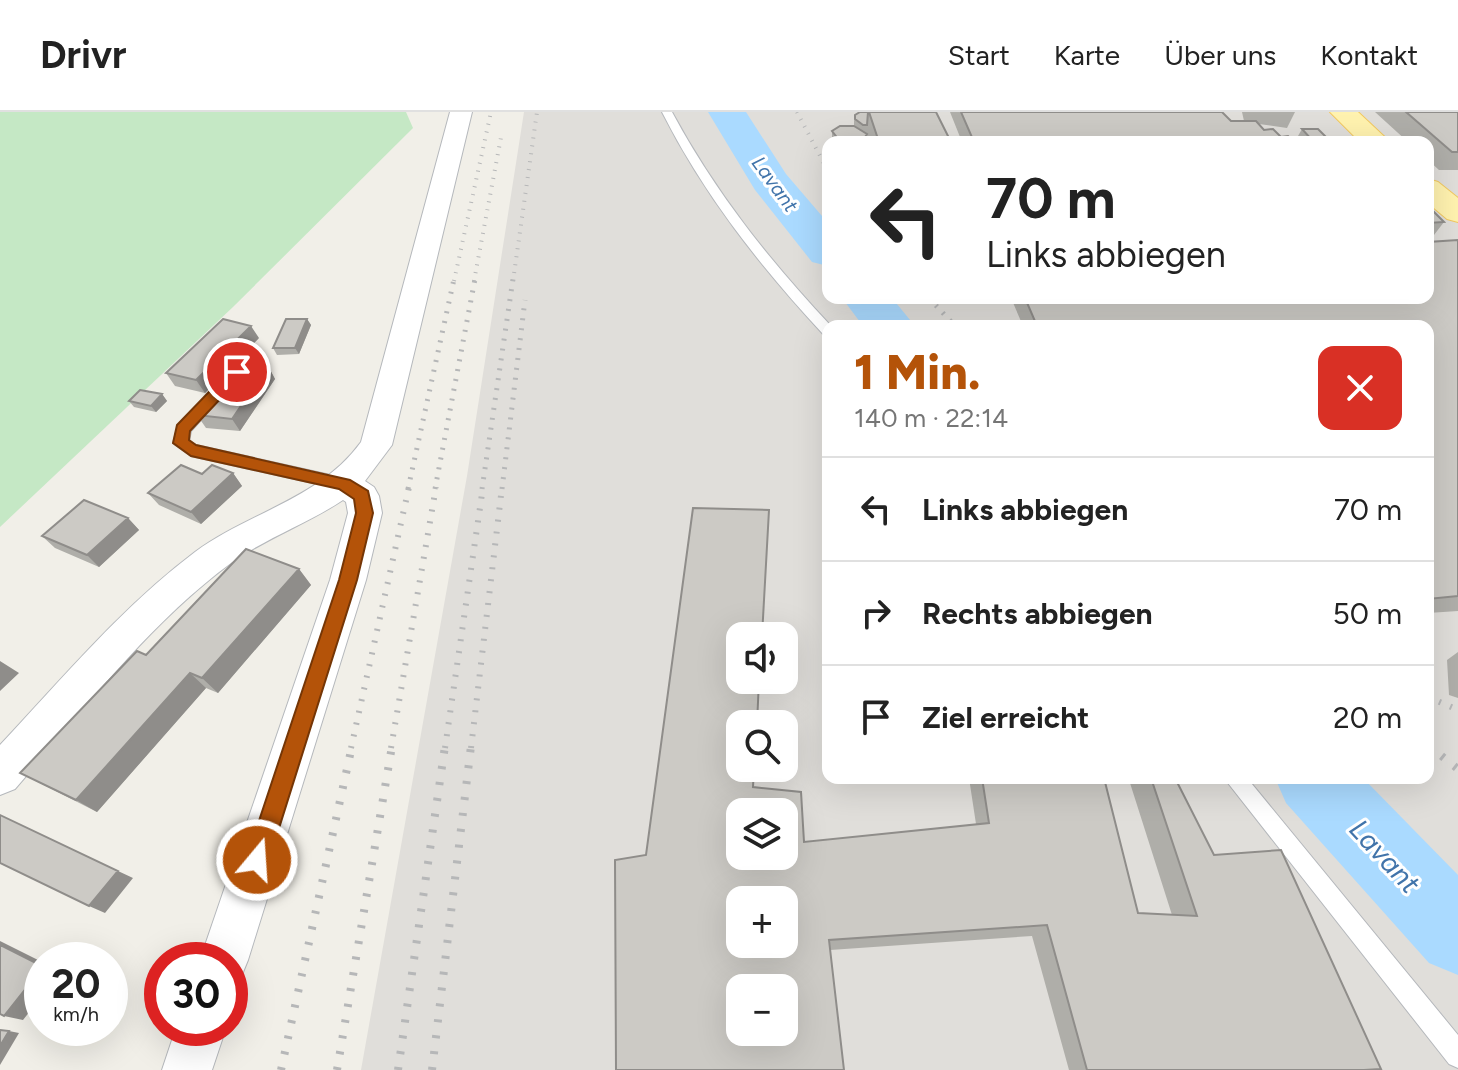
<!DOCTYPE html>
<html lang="de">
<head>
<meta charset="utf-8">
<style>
	:root { --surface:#fff; --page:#f6f6f6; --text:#222; --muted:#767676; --line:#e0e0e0; --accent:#b45309 }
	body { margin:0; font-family:Figtree,sans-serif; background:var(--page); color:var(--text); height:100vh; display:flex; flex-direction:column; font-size:30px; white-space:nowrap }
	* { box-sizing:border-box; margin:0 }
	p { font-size:26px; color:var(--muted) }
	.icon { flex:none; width:44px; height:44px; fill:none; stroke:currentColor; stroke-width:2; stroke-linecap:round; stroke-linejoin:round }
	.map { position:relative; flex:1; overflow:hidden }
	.details { position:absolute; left:822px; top:208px; width:612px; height:464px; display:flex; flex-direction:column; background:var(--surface); border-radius:16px; box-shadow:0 8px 32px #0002 }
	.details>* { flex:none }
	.guide { position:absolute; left:822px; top:24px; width:612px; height:168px; border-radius:16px; box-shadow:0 8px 32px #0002; background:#fff; color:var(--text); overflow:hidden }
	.controls { position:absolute; left:726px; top:510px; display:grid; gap:16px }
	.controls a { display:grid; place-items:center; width:72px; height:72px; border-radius:16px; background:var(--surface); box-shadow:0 8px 32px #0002; font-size:40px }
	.speed { position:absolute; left:24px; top:830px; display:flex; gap:16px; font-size:40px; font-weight:700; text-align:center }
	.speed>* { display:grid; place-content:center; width:104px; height:104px; border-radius:50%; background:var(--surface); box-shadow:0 8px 32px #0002; line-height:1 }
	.speed small { font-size:20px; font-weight:400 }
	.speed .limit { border:12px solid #d22; background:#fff; color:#111 }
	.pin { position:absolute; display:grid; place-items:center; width:68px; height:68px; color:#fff; margin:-34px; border:4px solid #fff; border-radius:50%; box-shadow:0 2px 8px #0007 }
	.me { position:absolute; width:88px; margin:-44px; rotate:18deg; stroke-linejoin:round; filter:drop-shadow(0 0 6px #0008) }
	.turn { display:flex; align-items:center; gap:28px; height:168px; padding:0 32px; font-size:36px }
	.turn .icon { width:104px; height:104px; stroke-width:2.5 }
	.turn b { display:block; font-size:56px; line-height:68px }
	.round { display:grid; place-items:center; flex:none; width:84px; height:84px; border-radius:16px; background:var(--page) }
	.overview { display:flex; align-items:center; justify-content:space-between; height:136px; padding:0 32px }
	h1 { font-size:48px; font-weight:800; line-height:60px; color:var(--accent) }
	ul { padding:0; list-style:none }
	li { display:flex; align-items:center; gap:24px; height:104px; padding:0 32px; border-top:2px solid var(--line) }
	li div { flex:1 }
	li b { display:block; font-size:30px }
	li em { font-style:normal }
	header { display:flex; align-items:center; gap:48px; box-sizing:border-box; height:112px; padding:0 40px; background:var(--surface); border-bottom:2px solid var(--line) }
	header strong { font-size:38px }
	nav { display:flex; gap:44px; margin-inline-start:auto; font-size:28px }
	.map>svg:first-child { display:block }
</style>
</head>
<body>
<header>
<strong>Drivr</strong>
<nav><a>Start</a><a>Karte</a><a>Über uns</a><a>Kontakt</a></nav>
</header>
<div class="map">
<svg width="1458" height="958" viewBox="0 0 1458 958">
	<rect width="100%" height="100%" fill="#f1efe8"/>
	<path fill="#e0deda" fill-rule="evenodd" d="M524,0H1458V958H361L467,364ZM828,30H1428V186H828ZM828,214H1428V666H828ZM740,524H784V568H740ZM740,612H784V656H740ZM740,700H784V744H740ZM740,788H784V832H740ZM740,876H784V920H740Z"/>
	<path fill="#c5e8c5" d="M0,0H406L413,16L233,195L0,415Z"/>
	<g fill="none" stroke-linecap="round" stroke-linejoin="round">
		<path fill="#aadaff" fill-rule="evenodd" d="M708,0H746L786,62L828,111V154L812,150L755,78Z
			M842,186H892L915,214H863Z
			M1275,666H1363L1458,763V863L1429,851L1286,691Z"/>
		<g stroke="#b5b8bc" stroke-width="2">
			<path id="lane" d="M662,0H672C715,80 769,148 831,214H828V223L823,222C760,154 704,83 662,0Z
				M237,255L242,257V263L191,319L189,329L196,333L344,366L350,368L352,372L350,376L344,378L191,344L173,331L178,313L232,257Z
				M1224,666H1247L1458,923V956L1449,952Z"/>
		</g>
		<g stroke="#b5b8bc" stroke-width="2">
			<path id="street" d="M450,0H472L392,333L365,369L374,375L379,384L382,401L366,468L248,848L241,865L230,869V848H200L330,468L348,401L346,390L343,388C307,412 266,426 231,451C147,513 83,599 15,677L0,683V633C63,566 121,496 195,440C249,400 320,387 361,330Z
				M176,916H226L212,958H162Z"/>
		</g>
		<g stroke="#f2c960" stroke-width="2">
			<path id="primary" d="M1330,0H1358L1390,30H1360Z
				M1428,67L1438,70L1458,86V110L1447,107L1428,91Z"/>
		</g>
		<use href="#lane" fill="#fff" fill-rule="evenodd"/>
		<use href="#street" fill="#fff" fill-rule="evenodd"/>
		<use href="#primary" fill="#fff2af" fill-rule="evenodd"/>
		<path stroke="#b6b7b8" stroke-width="4" stroke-dasharray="1 7" stroke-linecap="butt" d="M797,0L828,59
			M454,169L491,0
			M474,169L502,20
			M513,169L537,0"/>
		<path stroke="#b6b7b8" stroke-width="5" stroke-dasharray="2 8" stroke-linecap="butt" d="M929,186L955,214
			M408,377L454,167
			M435,377L475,167
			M482,377L513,167
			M502,377L525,188"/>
		<path stroke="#b6b7b8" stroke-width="6" stroke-dasharray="2 10" stroke-linecap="butt" d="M1428,585L1458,598
			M1428,634L1431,636
			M351,636L409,375
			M391,636L436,375
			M445,636L483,375
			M471,636L502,375"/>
		<path stroke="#b6b7b8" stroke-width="8" stroke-dasharray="3 13" stroke-linecap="butt" d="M1429,634L1458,657
			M281,958L352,634
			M337,958L392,634
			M398,958L445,634
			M432,958L471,634"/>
	</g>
	<path fill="#afaea9" d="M860,0H936L951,30H868L867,25L865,30H835L832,25V19L859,17L854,13V9L855,3Z
		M950,0H1222L1231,9H1244L1242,0H1295L1287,16L1259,12L1264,18L1294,30H962Z
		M1375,0H1458V58H1439L1428,48V30H1408Z
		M1302,17L1328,27L1326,30H1304L1298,24Z
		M1428,94L1444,110L1434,123H1428Z
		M1458,128V499L1428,501V214H1023L1011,186H1428Z
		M307,207L311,213L299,242L277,243L273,236Z
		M259,226L205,281L175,274L166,261Z
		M268,254L275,267L240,319L206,316L197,303L217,282Z
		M162,282L167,289L156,300L134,295L129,289Z
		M233,361L242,374L201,412L159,393L148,381Z
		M128,406L139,418L99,455L55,436L42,424Z
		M299,457L311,473L218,581L206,576L97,700L20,661L146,543Z
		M1458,540V586L1449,583L1447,548Z
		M969,666H1104L1138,801L1172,803L1130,671L1135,666H1175L1214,743L1381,957L1373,958H1069L1032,824L830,838L646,743L753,675L804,730L976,712Z"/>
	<path fill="#8f8d8a" d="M307,207L311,213L299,242L295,236Z
		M251,214L259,226L205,281L196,268Z
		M268,254L275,267L240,319L232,307Z
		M162,282L167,289L156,300L151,294Z
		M233,361L242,374L201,412L191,400Z
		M128,406L139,418L99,455L87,443Z
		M299,457L311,473L218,581L202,566Z
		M0,549L19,561L0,579Z
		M190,561L206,576L97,700L76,688Z
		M118,759L133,766L105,801L89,794Z
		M0,829L42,850V854L0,833Z
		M42,856V884L23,908L4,904Z
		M9,919L19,921L0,953V934Z"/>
	<path fill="#cccac5" stroke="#8f8d8a" stroke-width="2" fill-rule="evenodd" d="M860,0H868L867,13H863L855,7V3Z
		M869,0H936L951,30H879Z
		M961,0H1222L1231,9H1256L1264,18L1273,17L1281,25L1288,24L1294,30H974Z
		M1406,0H1458V40H1452Z
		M840,14H854L867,22L863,28H839L832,19Z
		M1302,17H1318L1328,27H1311Z
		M1428,94L1444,110L1428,111Z
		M1458,128V484L1428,487V214H1037L1025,186H1428V130Z
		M223,207L251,214L196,268L166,261Z
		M286,207H307L295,236H273Z
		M239,252L268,254L232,307L197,303L212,282H217Z
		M140,278L162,282L151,294L129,289Z
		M181,353L202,362L212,353L233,361L191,400L148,381Z
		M84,388L128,406L87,443L42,424Z
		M693,396L769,398L762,524H740V568H759L757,612H740V656H754L753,675L801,680L804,730L989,711L982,666H1104L1138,801L1197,804L1151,666H1175L1214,743L1281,738L1381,957L1364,958H1087L1047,813L829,828L844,958H616L615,748L646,743ZM740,700H784V744H740ZM740,788H784V832H740ZM740,876H784V920H740Z
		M246,437L299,457L202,566L190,561L76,688L20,661L137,539L146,543Z
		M0,704V703L118,759L89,794L0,751Z
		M0,833L42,854V856L4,904L0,902Z
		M0,918L9,919L0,934Z"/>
	<path fill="#b45309" stroke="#753606" stroke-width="2" d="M237,255L244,260L242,264L190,319L189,328L196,333L350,368L368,379L373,401L357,468L269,748L265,756L257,760L249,756L246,748L339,468L356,401L354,387L339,377L191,344L173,331L177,313L231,257Z"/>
	<g text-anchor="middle" stroke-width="6" stroke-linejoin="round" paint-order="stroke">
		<g font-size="20" font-style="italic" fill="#4174aa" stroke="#fff">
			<text transform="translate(775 72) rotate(54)" y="7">Lavant</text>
		</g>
		<g font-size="28" font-style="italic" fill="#4174aa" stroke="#fff">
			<text transform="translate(1385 744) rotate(47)" y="10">Lavant</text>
		</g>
	</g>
</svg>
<div class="controls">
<a><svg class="icon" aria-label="sound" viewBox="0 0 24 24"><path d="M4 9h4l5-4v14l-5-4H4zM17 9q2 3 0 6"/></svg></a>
<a><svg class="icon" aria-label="search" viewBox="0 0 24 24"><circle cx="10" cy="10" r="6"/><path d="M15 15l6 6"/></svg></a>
<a><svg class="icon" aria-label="layers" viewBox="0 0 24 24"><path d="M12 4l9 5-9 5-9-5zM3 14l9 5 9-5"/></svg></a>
<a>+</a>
<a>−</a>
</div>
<div class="speed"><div>20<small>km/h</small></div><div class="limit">30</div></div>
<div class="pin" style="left:237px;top:260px;background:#d93025"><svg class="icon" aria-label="arrive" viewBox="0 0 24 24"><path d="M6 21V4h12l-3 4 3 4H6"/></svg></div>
<svg class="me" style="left:257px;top:748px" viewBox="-20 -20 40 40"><circle r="17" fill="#b45309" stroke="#fff" stroke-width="3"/><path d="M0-11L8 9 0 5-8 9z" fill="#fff"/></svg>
<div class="guide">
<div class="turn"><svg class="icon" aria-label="left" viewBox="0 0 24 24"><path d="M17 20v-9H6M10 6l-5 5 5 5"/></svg><div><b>70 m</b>Links abbiegen</div></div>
</div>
<section class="details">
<div class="overview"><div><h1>1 Min.</h1><p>140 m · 22:14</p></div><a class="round" style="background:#d93025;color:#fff"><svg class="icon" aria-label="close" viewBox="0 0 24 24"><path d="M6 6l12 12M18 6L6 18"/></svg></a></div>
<ul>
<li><svg class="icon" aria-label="left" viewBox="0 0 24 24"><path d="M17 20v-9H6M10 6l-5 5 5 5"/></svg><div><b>Links abbiegen</b></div><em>70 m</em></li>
<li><svg class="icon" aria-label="right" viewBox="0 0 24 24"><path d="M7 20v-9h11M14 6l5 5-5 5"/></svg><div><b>Rechts abbiegen</b></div><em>50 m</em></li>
<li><svg class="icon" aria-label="arrive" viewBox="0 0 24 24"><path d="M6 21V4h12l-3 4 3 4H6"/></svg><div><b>Ziel erreicht</b></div><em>20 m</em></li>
</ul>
</section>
</div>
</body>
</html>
